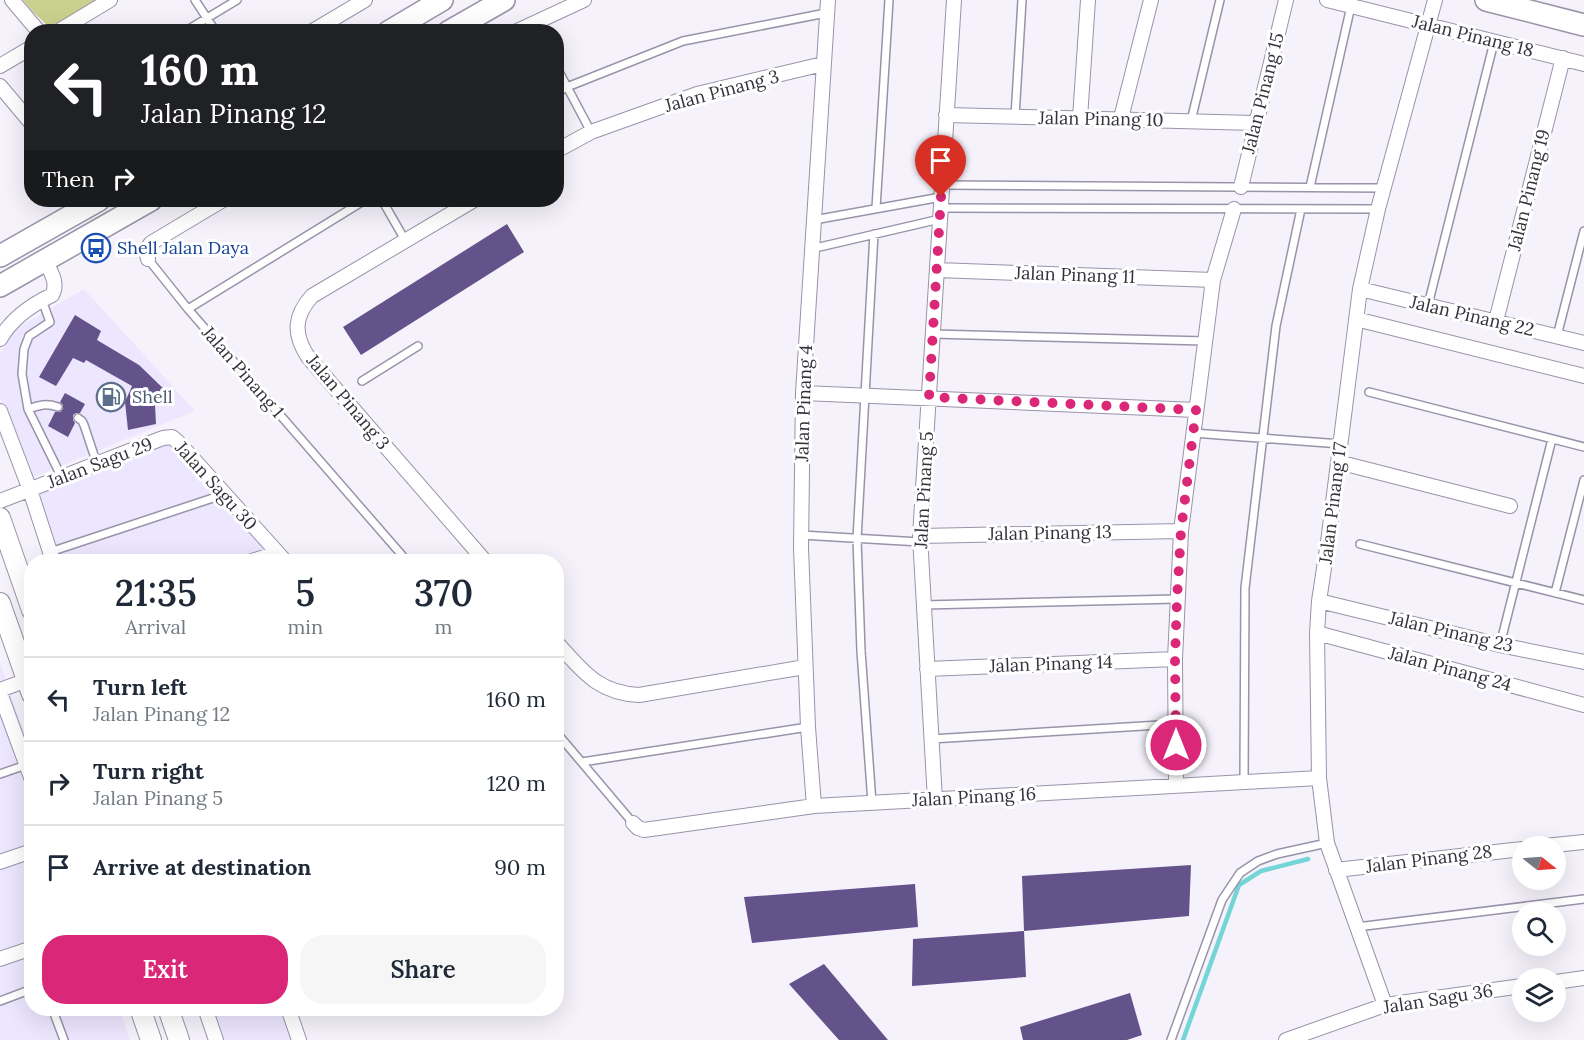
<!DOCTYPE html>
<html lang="en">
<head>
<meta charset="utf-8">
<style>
	:root { --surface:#fff; --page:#f6f6f7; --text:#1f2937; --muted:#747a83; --line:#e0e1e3; --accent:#db2777 }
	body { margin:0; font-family:Lora,serif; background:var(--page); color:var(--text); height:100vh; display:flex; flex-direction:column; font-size:22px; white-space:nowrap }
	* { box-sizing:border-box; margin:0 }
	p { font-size:20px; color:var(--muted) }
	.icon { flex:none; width:33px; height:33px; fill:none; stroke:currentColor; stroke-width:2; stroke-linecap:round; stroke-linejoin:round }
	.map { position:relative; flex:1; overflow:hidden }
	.details { position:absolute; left:24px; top:554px; width:540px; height:462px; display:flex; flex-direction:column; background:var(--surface); border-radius:24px; box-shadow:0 6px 24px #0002 }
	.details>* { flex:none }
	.hud { position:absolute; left:24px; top:24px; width:540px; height:183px; border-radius:24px; box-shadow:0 6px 24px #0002; background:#202124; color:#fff; overflow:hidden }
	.needle { width:39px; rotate:107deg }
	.tools { position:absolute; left:1512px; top:836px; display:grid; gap:12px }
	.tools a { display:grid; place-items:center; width:54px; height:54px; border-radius:50%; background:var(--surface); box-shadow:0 6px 24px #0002; font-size:30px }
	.pin { position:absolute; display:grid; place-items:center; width:51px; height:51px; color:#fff; margin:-62px -26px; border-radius:50% 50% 50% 0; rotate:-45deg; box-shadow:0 0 6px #0007 }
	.pin .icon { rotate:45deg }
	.me { position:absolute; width:66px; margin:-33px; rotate:0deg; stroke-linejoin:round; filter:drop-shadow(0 0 4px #0008) }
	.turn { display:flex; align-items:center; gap:21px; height:126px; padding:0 18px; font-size:27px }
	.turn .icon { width:78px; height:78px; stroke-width:2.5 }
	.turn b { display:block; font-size:42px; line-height:51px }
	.then { display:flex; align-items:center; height:57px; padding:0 18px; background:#0003; gap:12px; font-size:22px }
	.eta { display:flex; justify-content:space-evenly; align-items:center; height:102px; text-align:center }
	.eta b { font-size:36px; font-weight:600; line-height:42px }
	.cta { display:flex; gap:12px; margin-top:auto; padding:12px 18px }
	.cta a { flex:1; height:69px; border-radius:24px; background:var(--accent); color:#fff; font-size:24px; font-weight:600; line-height:69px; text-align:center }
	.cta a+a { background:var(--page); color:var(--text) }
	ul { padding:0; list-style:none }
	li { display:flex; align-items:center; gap:18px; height:84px; padding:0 18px; border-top:2px solid var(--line) }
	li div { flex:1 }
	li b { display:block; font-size:22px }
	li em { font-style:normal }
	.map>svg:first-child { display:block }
</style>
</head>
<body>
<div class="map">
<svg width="1584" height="1040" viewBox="0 0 1584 1040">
	<rect width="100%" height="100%" fill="#f5f2fc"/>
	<path fill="#ece6ff" d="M84,289L195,411L31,478L0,397V354L7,339L19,327Z
		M164,433L291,561H47L23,488Z
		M0,662L31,753L32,1008H119L130,1040H0Z
		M199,1008H295L305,1040H210Z"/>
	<path fill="#cad18e" d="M23,0H97L57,24H46L32,11Z"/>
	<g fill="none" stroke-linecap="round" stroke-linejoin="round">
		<path stroke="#74d5d6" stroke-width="4.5" d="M1183,1040L1239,885L1261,871L1308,859"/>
	</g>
	<path fill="#64528b" d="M507,224L524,252L361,355L343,327Z
		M75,315L101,331L97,340L139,365L169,394L155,405L156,424L128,430L125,402L132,386L86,360L84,363L73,358L56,386L39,377Z
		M65,393L85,404L80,413H76L73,415V420L75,423L68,437L48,426L55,412H60L63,409V405L60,402Z
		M1191,865L1189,916L1024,931L1022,876Z
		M915,884L918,927L752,943L744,897Z
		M1024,931L1026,977L912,986L913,939Z
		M824,964L888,1040H839L789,984Z
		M1130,993L1142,1035L1127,1040H1023L1020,1027Z"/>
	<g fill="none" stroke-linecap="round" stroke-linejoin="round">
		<g stroke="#9993a9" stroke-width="10">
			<path id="service" d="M195,0L216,32
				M184,32L237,0
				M556,66L591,132
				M556,93L567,87L683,41L826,13
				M1015,117L1022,0
				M1191,121L1220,0
				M943,185L1384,188
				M1310,187L1351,6
				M382,200L405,240
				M876,208L889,0
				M941,208L1378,209
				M814,220L941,197
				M811,249L940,219
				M148,259L188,309L407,561
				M42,300L50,322L29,336L24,349L22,374L28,409L62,478
				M1428,305L1494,42
				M188,309L365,200
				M933,334L1205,341
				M1557,336L1584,231
				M362,381L418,346
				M1369,392L1584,447
				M28,409C40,405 46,403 58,407
				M78,418L82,421L84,425L97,464
				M1193,433L1341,444
				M801,535L920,542
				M1360,544L1584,600
				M50,552L225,494
				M1555,593L1584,480
				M924,605L1177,599
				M1500,645L1552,439
				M556,732L633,823
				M931,739L1176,724
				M582,762L808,727
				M0,774L26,765
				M1244,782L1245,588L1276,326L1301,209
				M872,803L861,651L857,539L874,234
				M1357,927L1584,899
				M0,1001L32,989
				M52,1008L64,1040
				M1171,1040L1222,900L1240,873L1258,861L1277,854L1327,843"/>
		</g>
		<g stroke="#9993a9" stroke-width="16">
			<path id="minor" d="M12,0L39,32
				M1327,0L1584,64
				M57,32L110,0
				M311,32L365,0
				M515,32L584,0
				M0,66L32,47
				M0,86L32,124
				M946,115L1255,123
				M1080,118L1088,0
				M1121,118L1151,0
				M556,151L591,132L697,94L823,64
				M1241,187L1286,0
				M474,200L312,296C294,316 293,334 308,357L485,561
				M148,259L146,250L151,243L223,200
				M937,270L1213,280
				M1360,289L1584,343
				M1356,319L1584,376
				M1496,321L1563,58
				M0,339C12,318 31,305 52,295C59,283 50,271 45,260
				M803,393L1196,410
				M0,411L30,490L53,561
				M1338,462L1510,506
				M0,501L163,438L172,437L178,442L285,561
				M920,536L1181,531
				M252,561L277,553
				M1319,601L1500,645L1584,662
				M1317,633L1584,705
				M556,642C582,670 597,693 639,695L805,667
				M927,669L1175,659
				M0,690L27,680
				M0,693L32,780
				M1176,786L1175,659L1181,531L1213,280L1234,209
				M935,800L920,536L954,0
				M814,806L808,727L801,548L803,393L828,0
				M633,823L638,828L644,830L814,806L1319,778
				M1545,846L1584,842
				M0,862L32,851
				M1336,870L1522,849
				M0,959L32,948
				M1556,982L1584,978
				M1385,1005L1327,843L1319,778L1317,633L1319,601L1328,542L1360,289L1378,209L1435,0
				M205,1008L216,1040
				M288,1008L299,1040
				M1286,1040L1385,1005L1522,986"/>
		</g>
		<g stroke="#9993a9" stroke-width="22">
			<path id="secondary" d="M0,518L32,610
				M0,603L32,694
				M140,1008L151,1040
				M168,1008L179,1040"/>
		</g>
		<g stroke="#9993a9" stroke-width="24">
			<path id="primary" d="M1486,0L1584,25
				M388,32L442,0
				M448,32L504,0
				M0,256L99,200
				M0,286L151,200"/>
		</g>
		<use href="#service" stroke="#fff" stroke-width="7"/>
		<use href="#minor" stroke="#fff" stroke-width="14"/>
		<use href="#secondary" stroke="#fff" stroke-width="20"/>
		<use href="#primary" stroke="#fff" stroke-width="21"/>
	</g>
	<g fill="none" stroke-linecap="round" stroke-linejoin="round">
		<path stroke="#db2777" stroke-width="10" stroke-dasharray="0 18" d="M941,197L929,397L1196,410L1181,531L1177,599L1175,659L1176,745"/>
	</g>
	<defs>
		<g id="bus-ring" transform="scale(1.5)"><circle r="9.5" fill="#fff" stroke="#1a4fb4" stroke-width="1.5"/><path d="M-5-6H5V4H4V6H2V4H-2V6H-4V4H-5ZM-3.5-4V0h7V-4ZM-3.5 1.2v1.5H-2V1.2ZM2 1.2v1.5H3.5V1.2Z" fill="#1a4fb4"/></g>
		<g id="fuel-ring" transform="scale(1.5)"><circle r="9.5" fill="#fff" stroke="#5c6f8a" stroke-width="1.5"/><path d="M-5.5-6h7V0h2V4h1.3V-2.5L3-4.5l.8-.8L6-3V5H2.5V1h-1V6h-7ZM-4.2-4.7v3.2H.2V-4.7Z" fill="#5c6f8a"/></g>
	</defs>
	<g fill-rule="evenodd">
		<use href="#bus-ring" x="96" y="248"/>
		<use href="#fuel-ring" x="111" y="397"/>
	</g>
	<g text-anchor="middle" stroke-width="6" stroke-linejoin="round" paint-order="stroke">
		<g font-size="18" fill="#34323b" stroke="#fff">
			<text transform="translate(1473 36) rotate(14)" y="6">Jalan Pinang 18</text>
			<text transform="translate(722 91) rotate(-15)" y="6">Jalan Pinang 3</text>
			<text transform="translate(1263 93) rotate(-76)" y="6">Jalan Pinang 15</text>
			<text transform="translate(1101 119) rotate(1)" y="6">Jalan Pinang 10</text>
			<text transform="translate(1529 190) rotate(-76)" y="6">Jalan Pinang 19</text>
			<text transform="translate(1075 275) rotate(2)" y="6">Jalan Pinang 11</text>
			<text transform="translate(1472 316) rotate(13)" y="6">Jalan Pinang 22</text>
			<text transform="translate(243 372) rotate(49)" y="6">Jalan Pinang 1</text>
			<text transform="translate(348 402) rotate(50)" y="6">Jalan Pinang 3</text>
			<text transform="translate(804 403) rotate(-88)" y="6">Jalan Pinang 4</text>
			<text transform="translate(100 463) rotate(-21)" y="6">Jalan Sagu 29</text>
			<text transform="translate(216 486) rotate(48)" y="6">Jalan Sagu 30</text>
			<text transform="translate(924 490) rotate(-87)" y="6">Jalan Pinang 5</text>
			<text transform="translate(1333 503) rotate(-83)" y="6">Jalan Pinang 17</text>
			<text transform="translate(1050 533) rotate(-1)" y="6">Jalan Pinang 13</text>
			<text transform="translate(1451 632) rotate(13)" y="6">Jalan Pinang 23</text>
			<text transform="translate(1051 664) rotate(-2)" y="6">Jalan Pinang 14</text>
			<text transform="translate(1450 669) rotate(15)" y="6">Jalan Pinang 24</text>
			<text transform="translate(974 797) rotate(-3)" y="6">Jalan Pinang 16</text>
			<text transform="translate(1429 859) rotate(-7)" y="6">Jalan Pinang 28</text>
			<text transform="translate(1438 999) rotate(-9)" y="6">Jalan Sagu 36</text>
		</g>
		<g font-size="18" fill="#164399" stroke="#fff" text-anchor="start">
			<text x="117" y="254">Shell Jalan Daya</text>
		</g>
		<g font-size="18" fill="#4e5e75" stroke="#fff" text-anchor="start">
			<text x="132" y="403">Shell</text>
		</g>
	</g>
</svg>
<div class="tools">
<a><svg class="needle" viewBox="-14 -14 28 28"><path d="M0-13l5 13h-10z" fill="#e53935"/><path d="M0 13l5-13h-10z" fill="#747a83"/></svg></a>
<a><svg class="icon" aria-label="search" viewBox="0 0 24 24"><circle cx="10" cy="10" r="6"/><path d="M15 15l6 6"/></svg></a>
<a><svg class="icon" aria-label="layers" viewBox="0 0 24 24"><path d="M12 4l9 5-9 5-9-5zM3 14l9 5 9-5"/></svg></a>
</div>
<div class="pin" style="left:941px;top:197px;background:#d93025"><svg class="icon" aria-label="arrive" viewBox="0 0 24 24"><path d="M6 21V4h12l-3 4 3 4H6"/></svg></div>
<svg class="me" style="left:1176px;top:745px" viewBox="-20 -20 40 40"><circle r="17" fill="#db2777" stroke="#fff" stroke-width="3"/><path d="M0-11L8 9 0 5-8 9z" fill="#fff"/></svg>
<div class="hud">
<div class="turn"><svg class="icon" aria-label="left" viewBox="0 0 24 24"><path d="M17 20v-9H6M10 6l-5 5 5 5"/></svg><div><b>160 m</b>Jalan Pinang 12</div></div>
<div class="then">Then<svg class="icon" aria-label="right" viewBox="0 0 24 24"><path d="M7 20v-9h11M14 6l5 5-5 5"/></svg></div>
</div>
<section class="details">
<div class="eta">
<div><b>21:35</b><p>Arrival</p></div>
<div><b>5</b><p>min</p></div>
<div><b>370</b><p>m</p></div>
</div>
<ul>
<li><svg class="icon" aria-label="left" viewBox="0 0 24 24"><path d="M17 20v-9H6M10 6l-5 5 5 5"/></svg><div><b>Turn left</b><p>Jalan Pinang 12</p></div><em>160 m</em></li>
<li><svg class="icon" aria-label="right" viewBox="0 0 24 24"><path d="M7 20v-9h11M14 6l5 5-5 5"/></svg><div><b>Turn right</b><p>Jalan Pinang 5</p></div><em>120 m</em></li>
<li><svg class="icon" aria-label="arrive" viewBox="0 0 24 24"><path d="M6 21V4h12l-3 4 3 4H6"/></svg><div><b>Arrive at destination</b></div><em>90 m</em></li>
</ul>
<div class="cta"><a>Exit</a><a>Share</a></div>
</section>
</div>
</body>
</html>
